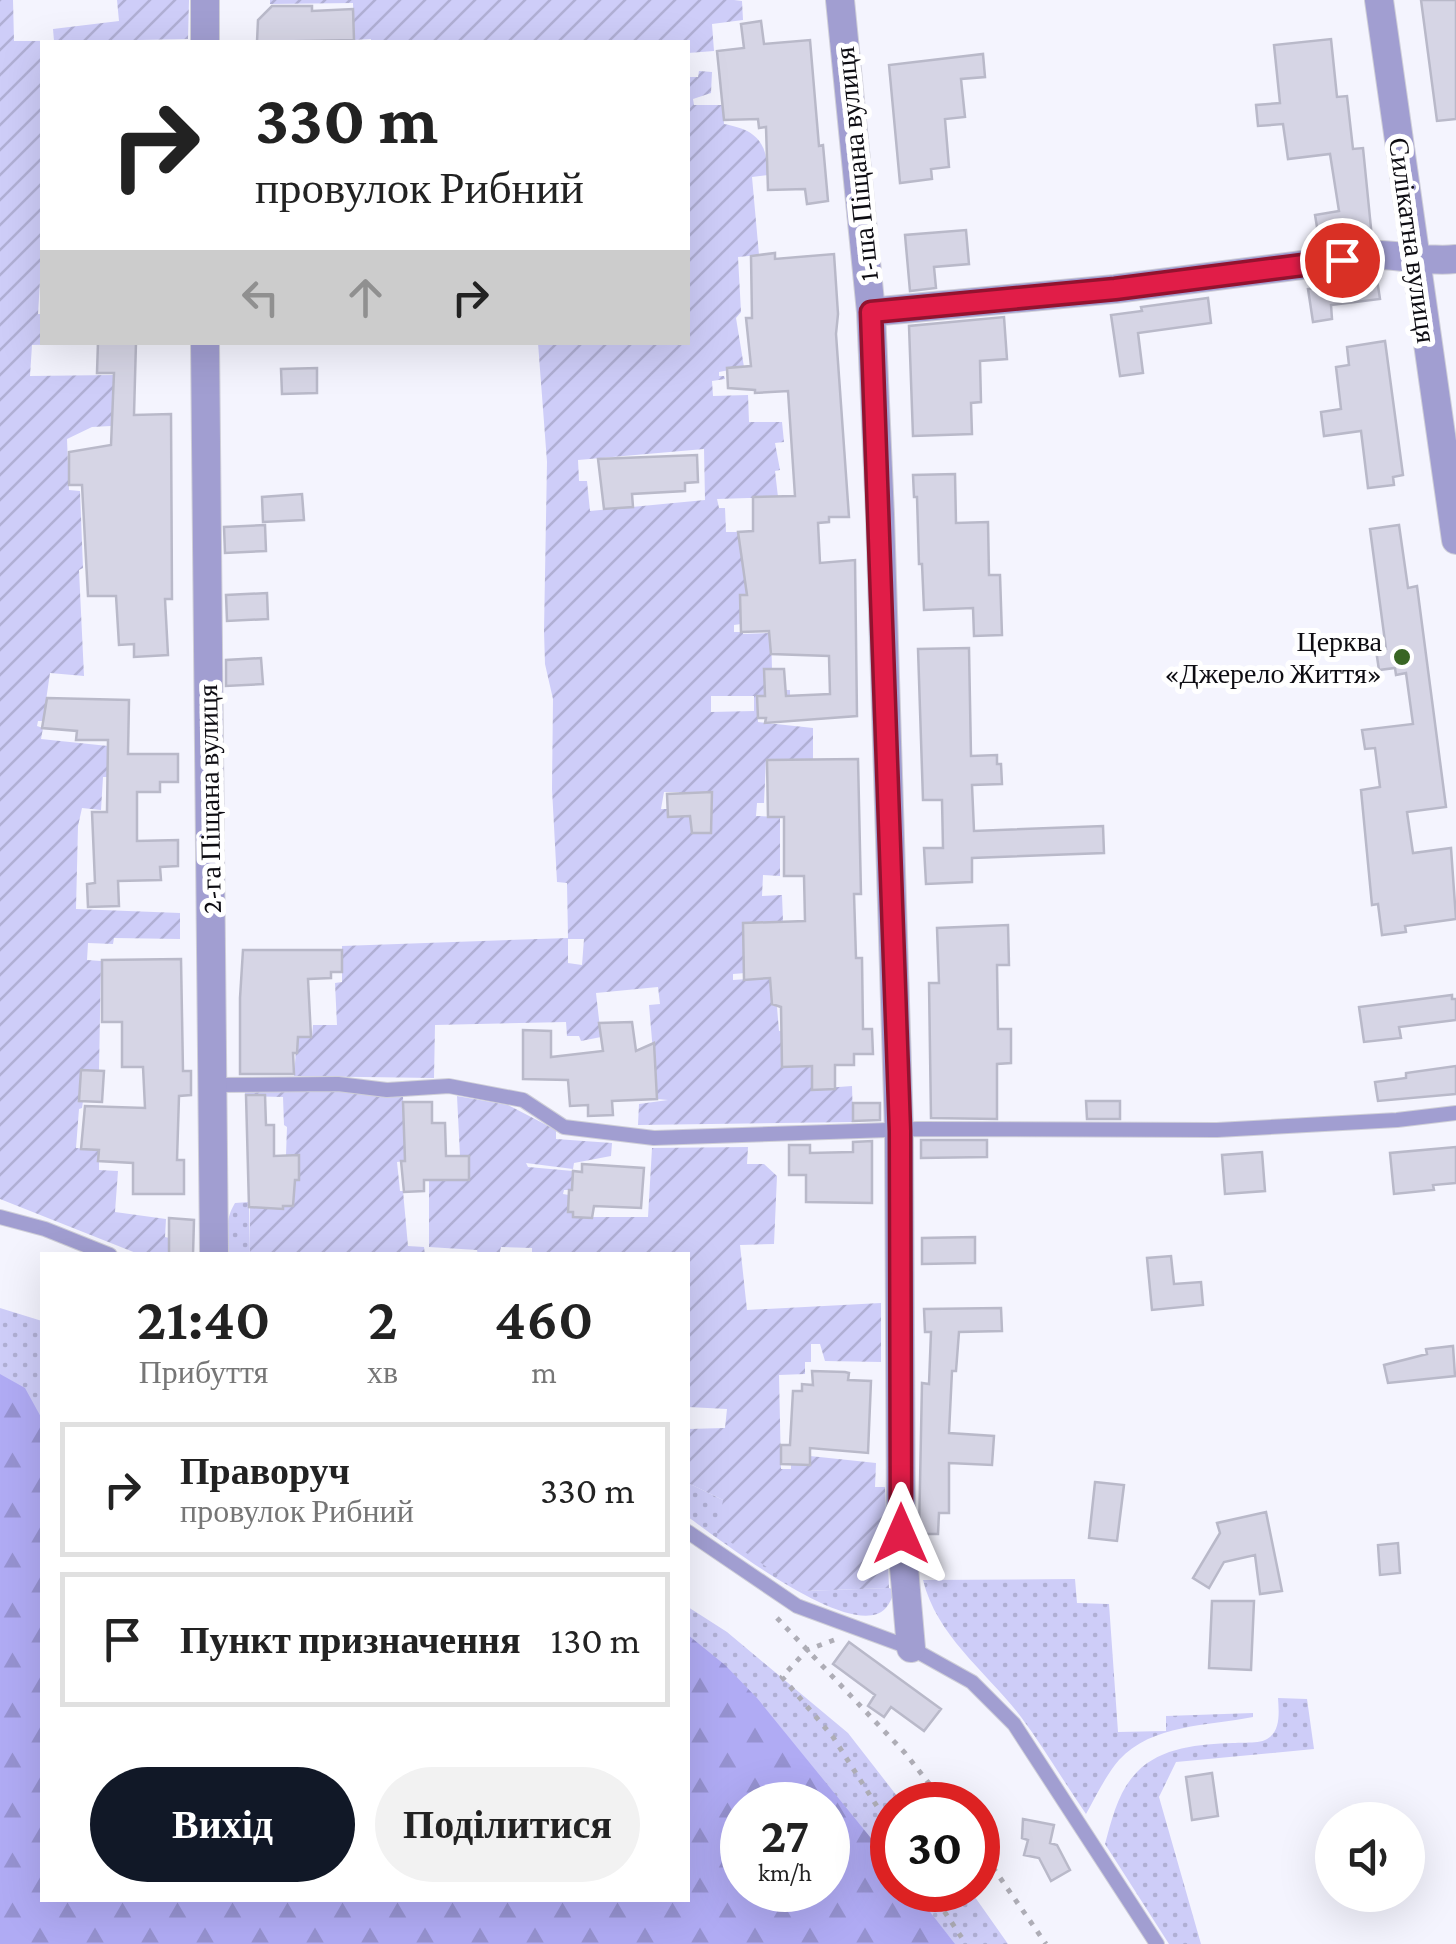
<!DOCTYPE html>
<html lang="uk">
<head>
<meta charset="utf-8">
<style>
	:root { --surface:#fff; --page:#f2f2f2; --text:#222; --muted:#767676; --line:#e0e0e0; --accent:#111827 }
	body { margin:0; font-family:"Crimson Pro",serif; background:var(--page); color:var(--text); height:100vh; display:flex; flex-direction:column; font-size:38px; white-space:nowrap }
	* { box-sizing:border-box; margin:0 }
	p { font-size:32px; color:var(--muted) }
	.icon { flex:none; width:55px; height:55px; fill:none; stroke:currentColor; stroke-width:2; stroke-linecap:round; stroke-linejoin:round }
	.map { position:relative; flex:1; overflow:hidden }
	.sheet { position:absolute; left:40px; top:1252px; width:650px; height:650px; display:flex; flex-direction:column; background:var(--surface); border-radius:0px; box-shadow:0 10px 40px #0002 }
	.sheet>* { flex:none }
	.top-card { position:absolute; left:40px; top:40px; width:650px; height:305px; border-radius:0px; box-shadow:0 10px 40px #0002; background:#fff; color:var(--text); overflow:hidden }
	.fabs { position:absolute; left:1315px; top:1802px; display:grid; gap:20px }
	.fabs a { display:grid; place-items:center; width:110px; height:110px; border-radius:50%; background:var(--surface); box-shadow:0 10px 40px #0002; font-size:50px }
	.speed { position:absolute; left:720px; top:1782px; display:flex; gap:20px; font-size:50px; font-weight:700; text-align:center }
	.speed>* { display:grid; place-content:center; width:130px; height:130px; border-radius:50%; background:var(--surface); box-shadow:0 10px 40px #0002; line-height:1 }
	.speed small { font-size:25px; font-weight:400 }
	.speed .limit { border:15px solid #d22; background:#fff; color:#111 }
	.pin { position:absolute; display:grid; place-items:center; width:85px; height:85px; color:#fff; margin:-42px; border:5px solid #fff; border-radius:50%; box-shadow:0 2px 10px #0007 }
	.me { position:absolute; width:110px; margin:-55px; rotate:0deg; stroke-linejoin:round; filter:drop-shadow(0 0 8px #0008) }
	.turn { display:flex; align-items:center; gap:35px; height:210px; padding:0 50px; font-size:45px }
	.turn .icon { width:130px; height:130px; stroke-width:2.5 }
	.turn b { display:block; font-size:70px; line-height:85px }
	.lanes { display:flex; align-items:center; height:95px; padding:0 50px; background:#0003; justify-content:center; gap:50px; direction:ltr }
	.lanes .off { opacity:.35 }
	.eta { display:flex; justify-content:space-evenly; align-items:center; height:170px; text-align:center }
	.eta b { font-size:60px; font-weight:600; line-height:70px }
	.cta { display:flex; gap:20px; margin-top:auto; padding:20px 50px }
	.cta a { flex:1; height:115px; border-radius:60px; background:var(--accent); color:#fff; font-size:40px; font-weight:600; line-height:115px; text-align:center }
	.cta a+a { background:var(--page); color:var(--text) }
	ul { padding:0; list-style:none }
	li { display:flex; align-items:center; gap:30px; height:135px; margin:0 20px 15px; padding:0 30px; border:5px solid var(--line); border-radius:0px }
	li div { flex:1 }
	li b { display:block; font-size:38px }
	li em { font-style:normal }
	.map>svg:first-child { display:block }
</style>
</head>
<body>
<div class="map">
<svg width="1456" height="1944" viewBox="0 0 1456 1944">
	<defs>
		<pattern id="grass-dots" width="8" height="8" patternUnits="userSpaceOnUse" patternTransform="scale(2.5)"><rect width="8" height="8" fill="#cecdf8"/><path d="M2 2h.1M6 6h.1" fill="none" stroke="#b0afd4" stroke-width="1.8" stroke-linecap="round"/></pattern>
		<pattern id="forest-firs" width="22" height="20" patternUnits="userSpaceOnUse" patternTransform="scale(2.5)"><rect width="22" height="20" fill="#b0abf4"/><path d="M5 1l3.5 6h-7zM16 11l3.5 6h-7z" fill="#9692d0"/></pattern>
		<pattern id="garden-furrows" width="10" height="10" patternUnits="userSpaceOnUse" patternTransform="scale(2.5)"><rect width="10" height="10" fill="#cecdf8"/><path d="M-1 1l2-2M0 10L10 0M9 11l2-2" fill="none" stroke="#b0afd4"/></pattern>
	</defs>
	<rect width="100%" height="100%" fill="#f4f4fe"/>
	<path fill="url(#grass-dots)" fill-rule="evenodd" d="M249,1202L250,1255H228C226,1237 225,1219 235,1203Z
		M0,1308L42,1321V1900H688V1607L727,1632L848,1733L904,1805H892V1890H970L1008,1944H0ZM742,1805H828V1890H742Z
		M688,1483L723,1500L802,1591L889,1588L895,1590C891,1600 888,1610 877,1614C835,1629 723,1542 688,1517Z
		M1075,1579L1077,1603L1109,1604L1118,1732L1166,1731V1716L1253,1713V1717C1208,1726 1152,1724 1119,1760C1106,1775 1096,1796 1086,1814C1064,1782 1044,1748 1021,1717C987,1672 937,1637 923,1580Z
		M1278,1698L1307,1699L1314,1749L1176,1762L1159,1797L1201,1944H1169L1105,1844C1112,1819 1118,1791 1137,1772C1161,1747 1200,1744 1233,1743C1242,1742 1256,1744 1265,1740C1281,1733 1279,1713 1278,1698Z"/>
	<path fill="url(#forest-firs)" fill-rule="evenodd" d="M0,1374L25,1388L42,1419V1900H688V1635L725,1665L757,1698L892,1864V1890H913L955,1944H0ZM742,1805H828V1890H742Z"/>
	<path fill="url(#garden-furrows)" fill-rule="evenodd" d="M0,0H13L14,41H54L53,29L119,21L117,0H189L188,39L42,42V248L38,314H42V342L67,344L32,345L30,376L114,375L111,426L92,427L67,439L69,490L80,491L83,568L79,570L84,676L50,673L43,721H38L37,726L43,728L41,739L108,746L107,777H103L101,810L82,808L78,826L76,909L180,913V939L114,938L113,944L88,943L87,960L101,961L99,1070H81L79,1100L83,1101L82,1108L79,1109L76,1148L99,1150V1170L118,1171L115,1212L166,1219L165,1237L169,1238V1255H141L0,1199Z
		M270,0H734L742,1L743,20L712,24L714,51L688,53V42H371V39L354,40L353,3L270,4Z
		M699,71L712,72L711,93L693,99L694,105H723L724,124C756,130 767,141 768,175L752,177L759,255L738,257L741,312L736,318L744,367L719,372V376H724L725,379L712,381L713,396L748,395L749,422H782L784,442L775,443L780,470L775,471L778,497L717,499L719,508H725L726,532H742L751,595H740L741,624L734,625V632H741L743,626V634L771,633L772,669L764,670L766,690H790V696L757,698L758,722L813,728V759L766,760L764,803H757L756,816L780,817V876L763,875L762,896L782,895L783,921L743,924L744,951L758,972L733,974V980L776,977L772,1004L777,1007L779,1031L795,1030V1044L782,1045V1066L812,1067V1089L852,1086L853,1122L638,1125L639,1104L668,1100L657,1099L649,1005L660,1004L658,987L596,993L601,1037L581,1041L579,1036H567L566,1022L435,1025L434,1078L294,1076L298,1025L305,1037H312L313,1025H337L335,983L342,982V946L568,938L567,883L557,882L552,789L553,699L545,664L544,631L547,462L538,343L688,342V77H698ZM704,449L705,500L590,511L587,481H579L578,460ZM711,696H754V711L711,712ZM664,792H679V803L699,793L713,792L711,832L692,833L690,816L668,817L667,809H661ZM568,939H584L582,965L568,963Z
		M245,1088H314L403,1096L405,1161L397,1162L400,1191H403L408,1246L424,1247L425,1255H250V1207L282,1209L283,1206H293L295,1191L285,1190V1180H299V1156L286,1155L287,1127L284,1125L283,1097L245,1096Z
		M457,1096L508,1105L556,1130V1139L612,1143L611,1156L574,1163L573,1169L526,1163L528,1167L573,1171L571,1190H564L563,1194L569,1195L568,1211L573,1212V1217H648L652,1148L748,1147L747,1164H764L777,1176L774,1244L740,1245L747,1310L881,1303V1362L825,1361L820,1344H811V1362H805V1374L779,1375L781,1469H791V1458L810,1465V1456L876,1463L875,1487H885L889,1588L802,1591L717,1533L723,1500L688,1483V1429L725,1428L727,1409L688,1407V1255H532V1248L501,1247L499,1255H478L477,1250L429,1247V1179L469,1180V1156H460Z"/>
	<path fill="#d6d5e5" stroke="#b9b9c9" stroke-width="2.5" d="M1421,0H1456V119L1437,121Z
		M272,6H312V11L353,9L354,40L257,42L258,20Z
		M761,21L764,44L810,40L819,146L823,145L828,201L807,204L805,189L768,190L766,127L759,128L758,119L724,120L717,51L744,48L741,24Z
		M1331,39L1337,97L1347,96L1353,149L1363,148L1372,238L1320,245L1315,215L1339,211L1330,154L1288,159L1283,124L1258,126L1256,105L1280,103L1274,45Z
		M983,54L985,77L961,79L965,117L945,119L949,167L931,169L932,179L900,183L889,65Z
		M966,230L969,264L934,267L936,288L910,291L905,235Z
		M775,253V259L834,254L838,314L836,334L849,517H829V522L818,523L820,563L855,560L857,716L765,723L766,718H758L757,696H765L764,669H784L786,696L830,694L829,656L771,654L769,631L741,632L740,595H747L738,532L753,531V497L795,496L788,391L755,393V390L728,388L727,368L751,366L746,318H752L751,256Z
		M1376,273L1380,299L1331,305L1332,319L1313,322L1308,289L1326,287L1325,280Z
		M1208,298L1211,323L1138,333L1143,373L1120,376L1111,315L1142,311L1141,307Z
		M1004,317L1007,359L980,361L981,402L971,403L972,434L913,436L909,326Z
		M1385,341L1403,475L1393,477L1394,485L1368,488L1361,431L1324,436L1321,412L1341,409L1336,367L1349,365L1347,347Z
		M98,342H136L134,415L171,414L172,599H165L168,655L134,657V644L119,645L116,596H88L82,485H69V452L111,445L114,373H97Z
		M317,368V393L282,394L281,369Z
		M697,455L698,482L685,483V491L632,494L633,507L604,509L598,459Z
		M955,474L956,523L988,522L989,575H1000L1002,635L974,636L973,608L924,610L922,564H919L917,497H914L913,475Z
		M302,494L304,520L263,522L262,497Z
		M265,525L266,551L225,553L224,527Z
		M1399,525L1408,588L1417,586L1446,807L1407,812L1413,853L1451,848L1456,919L1405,926L1406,932L1382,935L1378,904L1372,905L1361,790L1380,787L1375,748L1365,749L1362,730L1413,724L1406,673L1396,675L1395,668L1379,670L1376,650L1386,649L1370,529Z
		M267,593L268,619L227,621L226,595Z
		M969,648L971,756L997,755V764H1001L1002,784L972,785L974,831L1103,826L1104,853L972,858V882L926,884L924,848H943L942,800H923L918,649Z
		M261,658L263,684L226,686V660Z
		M47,698L129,700L128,754H178V782H160V792H137V841L178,840V866L160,867L161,880L118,881L119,906L88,907L87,884L95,883L92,812H107L108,740H76L77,731L42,728Z
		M858,759L861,894H854L856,958H862L863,1029H872L873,1054H854V1065H835V1089L812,1090V1066L782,1067L781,1007L772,1004L770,978L744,980L743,923L805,921L804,876H784V817H768L767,760Z
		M712,792L711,833H692L690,816L668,817L667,794Z
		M1008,925L1009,965H997L998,1029H1011V1063L997,1064V1119L931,1118L929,983H939L937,928Z
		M243,950H342V972H331V978L308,979L311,1037H298L297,1053H293L294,1074H240V998Z
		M181,959L183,1071H191V1095L179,1096L177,1160H184V1194H133V1163L98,1161L99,1150L81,1149L85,1106L145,1108L143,1067H122V1022H102V960Z
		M1452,995V999H1456V1020L1399,1027L1401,1038L1364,1042L1359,1007Z
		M632,1022L636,1051L654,1043L657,1099L612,1101L613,1115L588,1116V1105L570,1106L568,1080L523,1079V1030L551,1031V1057L603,1051L599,1023Z
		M1456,1066V1094L1378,1101L1375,1082L1406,1078V1073Z
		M81,1070L104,1071L102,1102L79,1101Z
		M246,1095H265L266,1125H274V1156L299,1155V1180H295L293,1206H283V1209L249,1207Z
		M1086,1101H1120V1119H1087Z
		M403,1102H432V1123H445L446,1156H469V1180H424V1191L404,1192L401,1161H405Z
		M853,1103H880V1120L853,1121Z
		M921,1140H987V1157L921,1158Z
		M872,1141V1203L806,1202V1175H789V1145H810V1153L853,1152V1142Z
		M1456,1147V1183L1433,1185L1434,1190L1394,1194L1390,1153Z
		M1262,1152L1265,1191L1225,1194L1222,1155Z
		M582,1164L644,1168L641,1208L594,1206L592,1218L573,1217V1212H568L569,1190H572L573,1171L582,1172Z
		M169,1218L194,1220L193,1255H169Z
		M975,1237V1263L922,1264V1238Z
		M1171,1256L1174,1284L1201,1282L1203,1305L1152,1310L1147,1258Z
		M1001,1308L1002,1331L959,1332L956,1371H952L949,1433L994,1436L992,1465L949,1463V1513H939L938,1534H919L922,1383L929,1384L931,1332H925L924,1309Z
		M1453,1346L1455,1376L1388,1383L1384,1365L1427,1354L1426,1349Z
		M812,1371L845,1372L849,1373L848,1380L871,1381L868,1453L810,1448V1465L781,1464V1445H790L793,1391H802V1384L813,1385Z
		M1095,1482L1124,1485L1117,1541L1089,1538Z
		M1266,1512L1282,1591L1260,1594L1255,1555L1224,1562L1209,1588L1193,1578L1220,1533L1217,1523Z
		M1398,1543L1400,1573L1380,1575L1378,1545Z
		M1212,1601H1254L1251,1670L1209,1668Z
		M849,1642L941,1709L924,1731L891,1707L884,1717L868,1706L875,1695L833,1664Z
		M1212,1773L1218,1816L1192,1820L1186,1777Z
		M1023,1819L1054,1825L1050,1843L1057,1845L1070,1870L1051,1881L1039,1858L1024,1855L1028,1840L1022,1838Z"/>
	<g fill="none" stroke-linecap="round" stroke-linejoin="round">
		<g stroke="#cfcfd8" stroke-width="16">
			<path id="lane" d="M212,1085L338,1084L387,1090L449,1086L523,1100L564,1127L654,1138L918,1129L1217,1130L1397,1120L1456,1113
				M0,1217L45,1229L110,1255
				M688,1532L797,1606L911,1648L972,1682L1014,1724L1157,1944"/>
		</g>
		<g stroke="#cfcfd8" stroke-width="30">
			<path id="street" d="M840,0L871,312L880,515L899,1131L901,1533L911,1648
				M1379,0L1456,540
				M205,42V0
				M871,312L1115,289L1380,255C1406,256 1430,262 1456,259
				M205,342L214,1255"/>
		</g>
		<path stroke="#aeadb6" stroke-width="5" stroke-dasharray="5 8" stroke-linecap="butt" d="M777,1618L905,1753L946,1805
			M834,1640L807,1650L782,1677L833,1737L892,1830
			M978,1846L1046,1944
			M930,1890L966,1944"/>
		<use href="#lane" stroke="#a19ed1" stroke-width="14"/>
		<use href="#street" stroke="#a19ed1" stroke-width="28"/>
	</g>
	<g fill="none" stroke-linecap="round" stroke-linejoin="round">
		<g stroke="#92132f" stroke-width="25">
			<path id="route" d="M901,1534L900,1131L871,312L1115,289L1342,260"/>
		</g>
		<use href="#route" stroke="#e11d48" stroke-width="18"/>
	</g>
	<circle fill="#386523" stroke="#fff" stroke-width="4" cx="1402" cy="657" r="10"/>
	<g text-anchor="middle" stroke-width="10" stroke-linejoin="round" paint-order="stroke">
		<g font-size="28" fill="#0d0c12" stroke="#fff">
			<text transform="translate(856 164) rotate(-96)" y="10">1-ша Піщана вулиця</text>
			<text transform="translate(1413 240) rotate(82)" y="10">Силікатна вулиця</text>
			<text transform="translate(209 799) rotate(-91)" y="10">2-га Піщана вулиця</text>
		</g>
		<g font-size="28" fill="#0d0c12" stroke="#fff" text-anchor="end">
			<text x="1382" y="651">Церква<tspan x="1382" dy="32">«Джерело Життя»</tspan></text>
		</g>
	</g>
</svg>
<div class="fabs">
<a><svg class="icon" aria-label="sound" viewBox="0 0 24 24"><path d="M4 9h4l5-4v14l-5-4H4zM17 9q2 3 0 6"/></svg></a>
</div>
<div class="speed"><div>27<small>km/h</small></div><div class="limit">30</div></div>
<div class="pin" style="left:1342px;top:260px;background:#d93025"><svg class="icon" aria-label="arrive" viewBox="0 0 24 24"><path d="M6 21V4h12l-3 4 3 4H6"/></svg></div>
<svg class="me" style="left:901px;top:1534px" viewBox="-20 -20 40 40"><path d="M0-17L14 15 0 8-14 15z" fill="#e11d48" stroke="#fff" stroke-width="4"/></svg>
<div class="top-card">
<div class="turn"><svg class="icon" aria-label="right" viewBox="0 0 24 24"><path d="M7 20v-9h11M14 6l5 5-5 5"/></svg><div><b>330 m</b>провулок Рибний</div></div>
<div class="lanes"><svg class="icon off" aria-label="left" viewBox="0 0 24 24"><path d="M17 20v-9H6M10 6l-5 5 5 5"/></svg><svg class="icon off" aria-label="ahead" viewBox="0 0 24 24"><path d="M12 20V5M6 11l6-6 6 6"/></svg><svg class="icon" aria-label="right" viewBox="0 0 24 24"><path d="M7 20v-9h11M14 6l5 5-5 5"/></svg></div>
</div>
<section class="sheet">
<div class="eta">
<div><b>21:40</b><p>Прибуття</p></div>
<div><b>2</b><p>хв</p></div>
<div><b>460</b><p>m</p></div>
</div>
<ul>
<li><svg class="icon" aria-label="right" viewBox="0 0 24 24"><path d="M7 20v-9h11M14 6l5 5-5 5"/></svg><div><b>Праворуч</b><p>провулок Рибний</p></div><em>330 m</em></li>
<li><svg class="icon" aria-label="arrive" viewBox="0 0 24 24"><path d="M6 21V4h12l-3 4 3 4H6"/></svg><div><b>Пункт призначення</b></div><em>130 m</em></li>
</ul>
<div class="cta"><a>Вихід</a><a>Поділитися</a></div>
</section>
</div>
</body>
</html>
